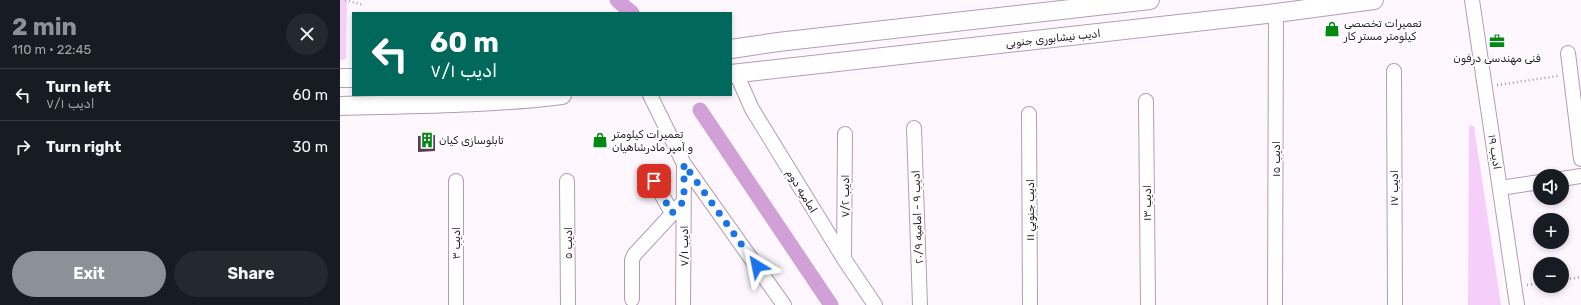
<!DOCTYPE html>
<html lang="en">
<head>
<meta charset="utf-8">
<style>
	:root { --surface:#171b24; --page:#242831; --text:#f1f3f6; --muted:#9ea1a6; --line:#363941; --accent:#8c9099 }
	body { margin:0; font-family:Rubik,"Noto Sans Arabic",sans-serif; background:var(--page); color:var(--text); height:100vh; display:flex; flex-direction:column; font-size:15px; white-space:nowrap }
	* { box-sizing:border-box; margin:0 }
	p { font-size:13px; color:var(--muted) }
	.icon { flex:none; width:22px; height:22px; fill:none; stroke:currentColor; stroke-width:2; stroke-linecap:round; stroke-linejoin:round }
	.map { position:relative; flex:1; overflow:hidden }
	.panel { display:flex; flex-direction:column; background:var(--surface); width:340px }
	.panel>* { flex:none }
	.hud { position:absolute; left:12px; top:12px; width:380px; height:84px; border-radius:0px; box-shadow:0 2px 6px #0003; background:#00695c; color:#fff; overflow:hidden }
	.fabs { position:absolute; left:1193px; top:169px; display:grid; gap:8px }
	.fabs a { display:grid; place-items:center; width:36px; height:36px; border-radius:50%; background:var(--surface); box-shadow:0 2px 6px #0003; font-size:20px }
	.pin { position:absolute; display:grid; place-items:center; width:34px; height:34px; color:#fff; margin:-17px; border-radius:8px; box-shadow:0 2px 6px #0006 }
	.me { position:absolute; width:44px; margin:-22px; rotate:325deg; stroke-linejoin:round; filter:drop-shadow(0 0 3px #0008) }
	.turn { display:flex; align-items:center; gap:14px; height:84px; padding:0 12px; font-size:18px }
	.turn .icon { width:52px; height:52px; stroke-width:2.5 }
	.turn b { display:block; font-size:28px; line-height:34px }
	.round { display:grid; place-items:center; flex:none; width:42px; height:42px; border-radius:21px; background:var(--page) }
	.head { display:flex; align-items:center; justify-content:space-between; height:68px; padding:0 12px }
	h1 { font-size:24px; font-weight:700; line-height:30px; color:var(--accent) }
	.button { display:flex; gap:8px; margin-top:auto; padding:8px 12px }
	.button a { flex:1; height:46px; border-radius:24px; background:var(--accent); color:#fff; font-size:16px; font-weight:700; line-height:46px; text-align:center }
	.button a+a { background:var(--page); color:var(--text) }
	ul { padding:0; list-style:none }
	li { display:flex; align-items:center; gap:12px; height:52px; padding:0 12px; border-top:1px solid var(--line) }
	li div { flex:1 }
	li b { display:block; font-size:15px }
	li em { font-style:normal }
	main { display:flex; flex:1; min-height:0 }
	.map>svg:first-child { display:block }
</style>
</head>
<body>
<main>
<section class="panel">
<div class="head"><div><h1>2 min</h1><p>110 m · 22:45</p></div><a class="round"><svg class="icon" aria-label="close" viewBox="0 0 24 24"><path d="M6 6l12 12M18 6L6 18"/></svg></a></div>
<ul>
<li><svg class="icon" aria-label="left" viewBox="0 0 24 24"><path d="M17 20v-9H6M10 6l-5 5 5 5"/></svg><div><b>Turn left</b><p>ادیب ۷/۱</p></div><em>60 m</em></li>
<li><svg class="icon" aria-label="right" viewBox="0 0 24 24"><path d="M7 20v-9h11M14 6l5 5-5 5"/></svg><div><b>Turn right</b></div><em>30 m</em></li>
</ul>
<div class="button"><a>Exit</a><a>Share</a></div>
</section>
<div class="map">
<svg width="1241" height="305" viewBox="0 0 1241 305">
	<rect width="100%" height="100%" fill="#fef8fe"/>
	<path fill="#f6cefa" d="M0,0H7L6,59L0,60Z
		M1129,125L1134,126L1161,305H1128Z"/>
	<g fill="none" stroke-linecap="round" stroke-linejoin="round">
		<path stroke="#d1a0d6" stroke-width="15" d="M277,0L292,13
			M360,110L491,305"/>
	</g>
	<path fill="#543e57" d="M95,135V151L78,152V136Z"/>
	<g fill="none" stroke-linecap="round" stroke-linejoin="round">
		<g stroke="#b49bb7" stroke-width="16">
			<path id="minor" d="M1132,0L1177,305
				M1228,53L1241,159
				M1054,71L1055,305
				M396,73L412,109L504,259L535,305
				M310,95L344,164L444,305
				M806,101L808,305
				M689,114L690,305
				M574,128L580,305
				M1222,179L1241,176
				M116,181V305
				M227,181L228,305
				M314,181L332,213
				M1160,188L1200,182
				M504,258L505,134
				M292,299V260L294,255L344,201
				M343,305L344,164
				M935,305L936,13"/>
		</g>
		<g stroke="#b49bb7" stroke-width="20">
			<path id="major" d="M391,49L438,42L810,0
				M391,74L936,13L1034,0
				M0,78H13
				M0,106C74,104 149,104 222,95"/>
		</g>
		<path stroke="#a39ba3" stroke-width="2.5" stroke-dasharray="1 3" stroke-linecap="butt" d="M5,0L23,5
			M1157,85L1218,76
			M1222,280L1241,277
			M1187,285L1200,283"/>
		<use href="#minor" stroke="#fff" stroke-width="14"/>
		<use href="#major" stroke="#fff" stroke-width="18"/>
	</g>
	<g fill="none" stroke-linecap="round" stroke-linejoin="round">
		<path stroke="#1a73e8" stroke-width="7" stroke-dasharray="0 12.6" d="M314,181L332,213L344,201V164L417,266"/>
	</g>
	<defs>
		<g id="shop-bare" transform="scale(1.2)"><path d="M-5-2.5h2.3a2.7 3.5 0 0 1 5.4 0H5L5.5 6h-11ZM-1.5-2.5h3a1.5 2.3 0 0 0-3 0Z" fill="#028912" stroke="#fff" stroke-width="2.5" paint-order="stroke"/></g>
		<g id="office-bare" transform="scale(1.2)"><path d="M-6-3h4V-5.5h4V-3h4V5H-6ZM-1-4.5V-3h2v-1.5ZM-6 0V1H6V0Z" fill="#028912" stroke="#fff" stroke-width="2.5" paint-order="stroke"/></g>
		<g id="building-bare" transform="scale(1.2)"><path d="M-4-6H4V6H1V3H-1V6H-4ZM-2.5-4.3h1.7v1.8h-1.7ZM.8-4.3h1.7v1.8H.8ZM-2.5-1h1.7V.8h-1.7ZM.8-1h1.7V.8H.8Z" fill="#028912" stroke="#fff" stroke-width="2.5" paint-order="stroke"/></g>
	</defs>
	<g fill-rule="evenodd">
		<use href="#shop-bare" x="992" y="29"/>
		<use href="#office-bare" x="1157" y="41"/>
		<use href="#building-bare" x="87" y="140"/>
		<use href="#shop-bare" x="260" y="140"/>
	</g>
	<g text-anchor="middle" stroke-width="4" stroke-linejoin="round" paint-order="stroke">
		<g font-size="11" fill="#261c27" stroke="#fff" text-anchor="start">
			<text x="1004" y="27">تعمیرات تخصصی<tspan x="1004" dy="13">کیلومتر مستر کار</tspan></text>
			<text x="1157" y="62" text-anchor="middle">فنی مهندسی درفون</text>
			<text x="272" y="138">تعمیرات کیلومتر<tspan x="272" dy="13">و آمپر مادرشاهیان</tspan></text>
			<text x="99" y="144">تابلوسازی کیان</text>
		</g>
		<g font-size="11" fill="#261c27" stroke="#fff">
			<text transform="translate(713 38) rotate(-6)" y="4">ادیب نیشابوری جنوبی</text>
			<text transform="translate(1155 152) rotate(81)" y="4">ادیب ۱۹</text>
			<text transform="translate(936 159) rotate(-90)" y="4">ادیب ۱۵</text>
			<text transform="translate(1054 188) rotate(-90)" y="4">ادیب ۱۷</text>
			<text transform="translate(462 191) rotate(58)" y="4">امامیه دوم</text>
			<text transform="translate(505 196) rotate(-90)" y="4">ادیب ۷/۲</text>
			<text transform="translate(807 203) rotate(-90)" y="4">ادیب ۱۳</text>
			<text transform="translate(690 210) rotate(-90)" y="4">ادیب جنوبي ١١</text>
			<text transform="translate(577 217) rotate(-92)" y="4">ادیب ۹ - امامیه ۲۰/۹</text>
			<text transform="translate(116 243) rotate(-90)" y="4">ادیب ۳</text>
			<text transform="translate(228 243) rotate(-90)" y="4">ادیب ۵</text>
			<text transform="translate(344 246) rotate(-90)" y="4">ادیب ۷/۱</text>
		</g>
	</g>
</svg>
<div class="fabs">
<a><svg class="icon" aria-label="sound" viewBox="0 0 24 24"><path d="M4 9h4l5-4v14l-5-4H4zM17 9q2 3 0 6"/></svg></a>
<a>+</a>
<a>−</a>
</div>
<div class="pin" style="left:314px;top:181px;background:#d93025"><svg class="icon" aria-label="arrive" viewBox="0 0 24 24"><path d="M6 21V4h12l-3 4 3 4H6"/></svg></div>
<svg class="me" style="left:417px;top:266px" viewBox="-20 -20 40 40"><path d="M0-17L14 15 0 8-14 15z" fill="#1a73e8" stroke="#fff" stroke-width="4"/></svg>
<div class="hud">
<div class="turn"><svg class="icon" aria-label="left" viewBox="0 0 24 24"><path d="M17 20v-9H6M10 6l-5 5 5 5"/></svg><div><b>60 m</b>ادیب ۷/۱</div></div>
</div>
</div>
</main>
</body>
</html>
